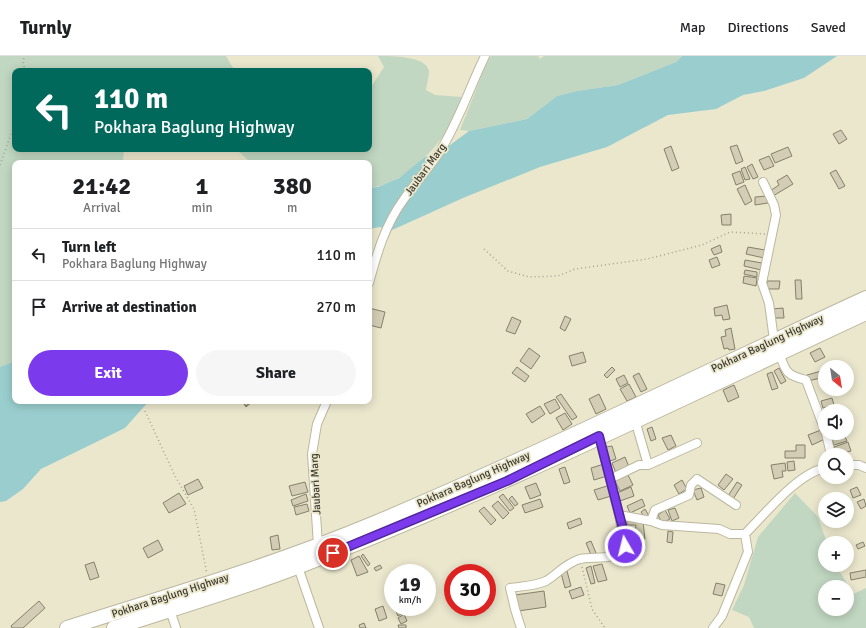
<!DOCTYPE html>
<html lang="en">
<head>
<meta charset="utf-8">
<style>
	:root { --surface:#fff; --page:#f6f6f6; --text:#202124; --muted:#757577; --line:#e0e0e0; --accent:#7c3aed }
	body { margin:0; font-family:Signika,sans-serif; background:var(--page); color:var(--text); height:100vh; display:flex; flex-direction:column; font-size:15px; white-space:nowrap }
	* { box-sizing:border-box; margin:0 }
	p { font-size:13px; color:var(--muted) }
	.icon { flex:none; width:22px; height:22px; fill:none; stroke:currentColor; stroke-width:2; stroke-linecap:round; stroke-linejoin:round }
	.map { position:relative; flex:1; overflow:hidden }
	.details { position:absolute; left:12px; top:104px; width:360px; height:244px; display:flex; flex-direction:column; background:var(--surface); border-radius:8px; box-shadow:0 2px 10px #0003 }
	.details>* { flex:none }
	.guide { position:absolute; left:12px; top:12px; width:360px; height:84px; border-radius:8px; box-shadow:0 2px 10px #0003; background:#00695c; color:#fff; overflow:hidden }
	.needle { width:26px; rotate:150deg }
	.controls { position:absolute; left:818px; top:304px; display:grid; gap:8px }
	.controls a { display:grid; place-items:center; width:36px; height:36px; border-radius:50%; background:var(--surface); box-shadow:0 2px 10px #0003; font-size:20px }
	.speed { position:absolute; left:384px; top:508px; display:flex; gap:8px; font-size:20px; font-weight:700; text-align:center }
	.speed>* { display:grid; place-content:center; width:52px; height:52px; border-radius:50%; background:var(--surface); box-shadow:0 2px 10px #0003; line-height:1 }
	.speed small { font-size:10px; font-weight:400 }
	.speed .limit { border:6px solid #d22; background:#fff; color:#111 }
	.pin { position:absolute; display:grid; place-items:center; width:34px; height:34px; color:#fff; margin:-17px; border:2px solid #fff; border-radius:50%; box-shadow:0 1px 4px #0007 }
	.me { position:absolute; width:44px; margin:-22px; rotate:352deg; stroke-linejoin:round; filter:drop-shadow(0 0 3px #0008) }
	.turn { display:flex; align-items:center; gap:14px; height:84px; padding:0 16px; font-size:18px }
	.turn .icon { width:52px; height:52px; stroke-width:2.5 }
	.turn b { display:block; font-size:28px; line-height:34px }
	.eta { display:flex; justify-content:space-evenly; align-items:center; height:68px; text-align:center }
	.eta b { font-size:24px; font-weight:700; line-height:28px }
	.cta { display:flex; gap:8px; margin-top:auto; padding:8px 16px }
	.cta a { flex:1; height:46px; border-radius:24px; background:var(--accent); color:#fff; font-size:16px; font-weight:700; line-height:46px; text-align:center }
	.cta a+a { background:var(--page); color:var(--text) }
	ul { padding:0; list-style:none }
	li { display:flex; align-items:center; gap:12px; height:52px; padding:0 16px; border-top:1px solid var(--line) }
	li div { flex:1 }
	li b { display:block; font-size:15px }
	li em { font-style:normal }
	header { display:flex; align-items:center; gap:24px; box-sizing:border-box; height:56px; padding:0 20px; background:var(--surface); border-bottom:1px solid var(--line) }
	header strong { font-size:19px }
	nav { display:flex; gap:22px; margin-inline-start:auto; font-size:14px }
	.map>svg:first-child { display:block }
</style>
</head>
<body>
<header>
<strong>Turnly</strong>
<nav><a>Map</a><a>Directions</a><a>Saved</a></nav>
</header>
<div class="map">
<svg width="866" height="572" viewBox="0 0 866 572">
	<rect width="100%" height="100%" fill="#ebe7cd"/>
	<path fill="#c1d7c1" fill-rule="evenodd" d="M0,0H226L235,15H15V93H124L123,104L128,107H15V305L0,311Z
		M378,0C393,0 426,0 429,15C429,21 427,28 426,34L435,39L462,41C458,51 455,63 449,72C431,99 402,128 369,132V107H251L236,93H369V34L384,11Z
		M491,0H538L540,3L544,0H682L676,6L618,29L577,35L557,40L527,63L469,75L460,74L485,11Z
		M795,437L818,461L827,487H825V509H836L853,538L866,532V572H754L749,561L732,554L744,529L758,481ZM825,531H847V553H825Z"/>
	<path fill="#9acece" d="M682,0H837L804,22L764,35L743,39L716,53L668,59L607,91L540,111L463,142L390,175L380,171L369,173V132L378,131L399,122L425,101L438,98L469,75L527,63L557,40L577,35L618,29L676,6Z
		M15,305V345H149L125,372L41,413L23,433L6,445L0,446V311Z"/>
	<path fill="#d2cdb4" stroke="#858069" d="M841,74L847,83L839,88L833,78Z
		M737,89L743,105L736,108L730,91Z
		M671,90L679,112L672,115L664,93Z
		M788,91L792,100L775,107L771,98Z
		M769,100L774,110L764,114L759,104Z
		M752,108L758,121L753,123L747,111Z
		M745,111L750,123L745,124L741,113Z
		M836,114L845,130L839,133L830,117Z
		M740,115L744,126L736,129L732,118Z
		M787,119L793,128L773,140L770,135L779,129L777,125Z
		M745,129L752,145L745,149L737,133Z
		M767,140L768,147L755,149V141Z
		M731,158V169H722L721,159Z
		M720,189L722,196L714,199L711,193Z
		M748,191L765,194L764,202L746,198Z
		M717,201L720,209L712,212L709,204Z
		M745,204L762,207L761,214L744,210Z
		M745,214L757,216V221L744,218Z
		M744,220L757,222L756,230L743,227Z
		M795,224H801L802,243H796Z
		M767,225H780L779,233H766Z
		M727,249L730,263L723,264L722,259L715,260L714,252Z
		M369,252L385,256L381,272L369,269Z
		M783,252L784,262H772V253Z
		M565,260L571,263L565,275L560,272Z
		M512,261L521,265L515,278L506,275Z
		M731,272L735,293L729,294L728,292L724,293L721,281L726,280L725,274Z
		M529,292L540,300L531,313L520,305Z
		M820,292L825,301L815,306L810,297Z
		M583,296L586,306L572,310L569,300Z
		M517,311L529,320L525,326L512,317Z
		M612,311L615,314L607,322L604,319Z
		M779,312L786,325L781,328L774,315Z
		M825,314V321L808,325L807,319Z
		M772,316L778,332L772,334L767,318Z
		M639,317L647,333L641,336L633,320Z
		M624,319L628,327L620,331L616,323Z
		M629,328L636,341L627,345L620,333Z
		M734,329L739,341L728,346L723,334Z
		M561,338L577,361L572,364L556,341Z
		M599,338L606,353L596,358L589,343Z
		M832,342L834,349L823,352L821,345Z
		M555,343L560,352L550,358L544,348Z
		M242,345H253L246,351Z
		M242,345H252L246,350Z
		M540,350L545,358L532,367L526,358Z
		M565,357L572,368L563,374L556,362Z
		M652,371L656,383L651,385L647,373Z
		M821,374L825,383L812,389L808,379Z
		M841,377L842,382L845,381L847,385L834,389L831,380Z
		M671,379L676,390L668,394L662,382Z
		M848,386L851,395L837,399L834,391Z
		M796,389H805V402H785V395H796Z
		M612,390L616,403L610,405L606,391Z
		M625,401L629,411L616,417L612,407Z
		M794,405L795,414L788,415L787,406Z
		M785,407L786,415H782L783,421L774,423L771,409Z
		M604,408L607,420L594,424L591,412Z
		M565,411L570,426L564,428L559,413Z
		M726,418L733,423L724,434L718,429Z
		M628,419L633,429L620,435L615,425Z
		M198,423L203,432L188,439L184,430Z
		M682,424L687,433L679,438L674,429Z
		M305,426L308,436L292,440L289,430Z
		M737,426L742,429L733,443L728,440Z
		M536,427L541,439L530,443L525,431Z
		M607,430L611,440L598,444L594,434Z
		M631,431L634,440L620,445L617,437Z
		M857,431L861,439L853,442L850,434Z
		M701,432L704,441L697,444L693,434Z
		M179,437L186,448L169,457L163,447Z
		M306,438L308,445L293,450L291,444Z
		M503,438L514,452L510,455L499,441Z
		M512,440L518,448L515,450L509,443Z
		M540,443L543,451L525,457L522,449Z
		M642,443L645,450L630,457L627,450Z
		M864,443L866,450L861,453L857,446Z
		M498,445L509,457L503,463L492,450Z
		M307,448L309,455L296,459L294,451Z
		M484,451L496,464L491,469L479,455Z
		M675,452L679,462L672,465L668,454Z
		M645,453L649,460L645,462L641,456Z
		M665,454L670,463L662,467L658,459Z
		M580,462L582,468L569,473L567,467Z
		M627,464L643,466L645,483L631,482V476H635L636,469H627Z
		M668,475L673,476L672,487L667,486Z
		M278,479L280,493L272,494L270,481Z
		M158,484L163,494L148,502L143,492Z
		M591,485L596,497L591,499L586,487Z
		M630,486L643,488L642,497L629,495Z
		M863,486L865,490L858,493L856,489Z
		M363,498L370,508L368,510L361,500Z
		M359,500L368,516L357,520L351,504Z
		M94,506L99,521L90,524L85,509Z
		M602,508L607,524L598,526L593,510Z
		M380,509L382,512L376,515L374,512Z
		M591,510L595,527L591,528L586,512Z
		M866,514V521L851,524L850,517Z
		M567,515L571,530L565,532L561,517Z
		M716,527L725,529L722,540L713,538Z
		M581,531L584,539L572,543L569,535Z
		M544,535L546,551L518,555L515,539Z
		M39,545L45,552L23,572H12L11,570Z
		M383,550L387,562L379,565L375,553Z
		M398,551H402L404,556L398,560L395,553Z
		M404,558L407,565L401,568L398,562Z
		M364,567L366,572H360L359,569Z
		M398,569H406V572H399Z"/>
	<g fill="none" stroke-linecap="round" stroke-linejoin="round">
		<g stroke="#bcb79e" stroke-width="10">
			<path id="minor" d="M763,126L774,149L776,159L762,227L769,247L774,284
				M369,227C377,197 385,169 404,143C415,127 428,113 439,97C459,65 469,33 485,0
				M779,297C786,316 786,319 806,324L825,375
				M635,364L648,409L697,387
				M826,377L831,399
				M599,380L619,459L651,465L655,454L689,439L691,429L697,423L736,449
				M847,409H859L866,412
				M610,423L639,409H648
				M651,465L662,469L719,473L730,478H745C764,459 798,417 825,412
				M318,489L312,398L317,368L327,345
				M298,511L319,572
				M170,554L176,572
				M521,572L515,553L510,532C522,530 535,530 546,525C558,518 564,508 580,503C597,499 612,507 625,490L619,459
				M713,572L722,560L748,496L745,478"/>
		</g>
		<g stroke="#bcb79e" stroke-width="16">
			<path id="trunk" d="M67,572C170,539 275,509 375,467C541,397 703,317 866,242
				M114,572C175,552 237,534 297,511C491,437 678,344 866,257"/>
		</g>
		<path stroke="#a5a28e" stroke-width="1.5" stroke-dasharray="1 3" stroke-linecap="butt" d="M25,15L23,5L25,0
			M0,109L15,67
			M484,193L508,215L529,221L558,220L575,213L647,203L702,189L730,176L765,178
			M145,355L175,420L194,453L207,518
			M582,511L592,553L605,572"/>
		<use href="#minor" stroke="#fff" stroke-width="8"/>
		<use href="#trunk" stroke="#fff" stroke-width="14"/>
	</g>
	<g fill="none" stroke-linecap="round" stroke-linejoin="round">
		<g stroke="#51269a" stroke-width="10">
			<path id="route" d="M333,497L507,425L599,380L624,477L625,490"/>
		</g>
		<use href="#route" stroke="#7c3aed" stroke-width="7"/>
	</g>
	<g text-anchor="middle" stroke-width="3.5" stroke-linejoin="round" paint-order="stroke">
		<g font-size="11" fill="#3d3b31" stroke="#ebe7cd">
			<text transform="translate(425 113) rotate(-54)" y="4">Jaubari Marg</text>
			<text transform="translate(767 287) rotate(-25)" y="4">Pokhara Baglung Highway</text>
			<text transform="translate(473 423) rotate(-24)" y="4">Pokhara Baglung Highway</text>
			<text transform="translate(315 428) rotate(-93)" y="4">Jaubari Marg</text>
			<text transform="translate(170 539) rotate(-18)" y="4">Pokhara Baglung Highway</text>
		</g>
	</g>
</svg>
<div class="controls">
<a><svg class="needle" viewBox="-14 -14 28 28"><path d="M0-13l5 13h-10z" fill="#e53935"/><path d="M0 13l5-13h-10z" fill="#757577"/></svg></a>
<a><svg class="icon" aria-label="sound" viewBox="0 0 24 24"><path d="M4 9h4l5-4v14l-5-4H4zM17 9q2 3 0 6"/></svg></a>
<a><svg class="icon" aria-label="search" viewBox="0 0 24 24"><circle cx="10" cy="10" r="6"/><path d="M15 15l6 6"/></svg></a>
<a><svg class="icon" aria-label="layers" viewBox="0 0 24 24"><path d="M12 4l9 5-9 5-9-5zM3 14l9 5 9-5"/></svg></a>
<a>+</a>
<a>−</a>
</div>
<div class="speed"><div>19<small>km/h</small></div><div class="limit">30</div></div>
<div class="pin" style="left:333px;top:497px;background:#d93025"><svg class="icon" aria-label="arrive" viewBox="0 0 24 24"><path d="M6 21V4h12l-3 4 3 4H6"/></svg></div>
<svg class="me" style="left:625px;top:490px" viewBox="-20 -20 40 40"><circle r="17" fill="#7c3aed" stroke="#fff" stroke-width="3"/><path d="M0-11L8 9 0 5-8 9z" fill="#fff"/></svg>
<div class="guide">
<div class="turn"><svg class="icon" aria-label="left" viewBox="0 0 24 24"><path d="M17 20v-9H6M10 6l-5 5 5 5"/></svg><div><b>110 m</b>Pokhara Baglung Highway</div></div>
</div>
<section class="details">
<div class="eta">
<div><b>21:42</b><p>Arrival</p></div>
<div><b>1</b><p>min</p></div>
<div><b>380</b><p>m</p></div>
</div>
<ul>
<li><svg class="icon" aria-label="left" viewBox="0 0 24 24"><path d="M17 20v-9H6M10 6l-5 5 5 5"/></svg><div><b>Turn left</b><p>Pokhara Baglung Highway</p></div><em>110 m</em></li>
<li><svg class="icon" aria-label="arrive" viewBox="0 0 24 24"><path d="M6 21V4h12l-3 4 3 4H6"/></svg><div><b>Arrive at destination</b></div><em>270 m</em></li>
</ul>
<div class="cta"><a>Exit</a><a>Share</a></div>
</section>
</div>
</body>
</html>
